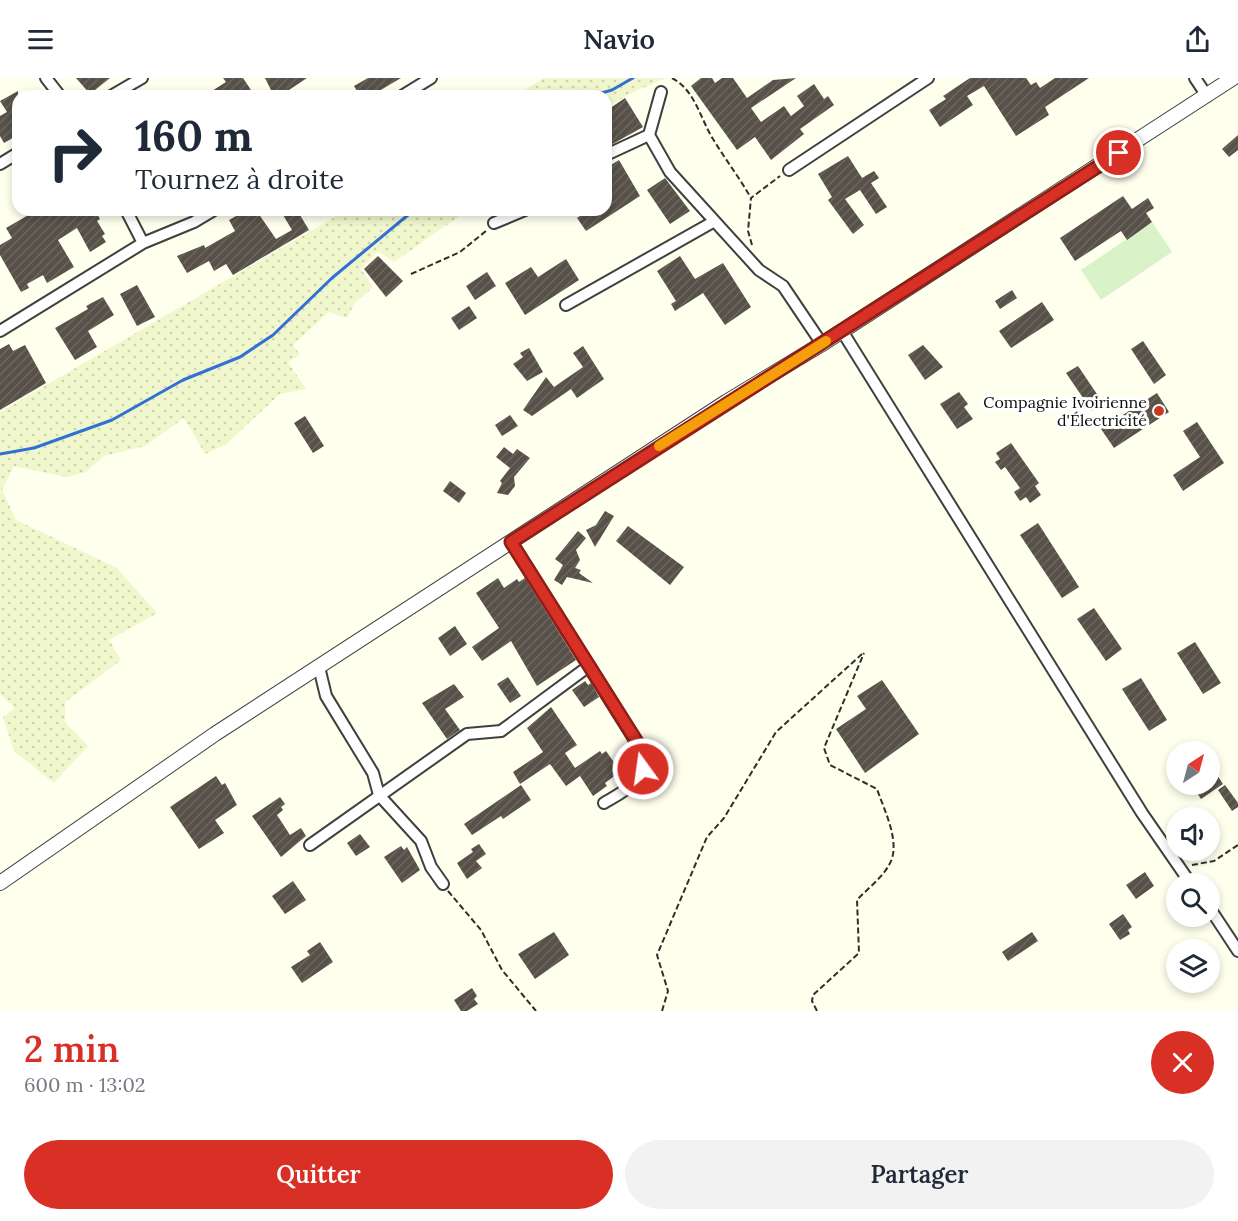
<!DOCTYPE html>
<html lang="fr">
<head>
<meta charset="utf-8">
<style>
	:root { --surface:#fff; --page:#f2f2f3; --text:#1f2937; --muted:#747a83; --accent:#d93025 }
	body { margin:0; font-family:Lora,serif; background:var(--page); color:var(--text); height:100vh; display:flex; flex-direction:column; font-size:22px; white-space:nowrap }
	* { box-sizing:border-box; margin:0 }
	p { font-size:20px; color:var(--muted) }
	.icon { flex:none; width:33px; height:33px; fill:none; stroke:currentColor; stroke-width:2; stroke-linecap:round; stroke-linejoin:round }
	.map { position:relative; height:933px; overflow:hidden }
	.details { display:flex; flex-direction:column; background:var(--surface); flex:1 }
	.details>* { flex:none }
	.top-card { position:absolute; left:12px; top:12px; width:600px; height:126px; border-radius:18px; box-shadow:0 3px 9px #0003; background:#fff; color:var(--text); overflow:hidden }
	.needle { width:39px; rotate:36deg }
	.tools { position:absolute; left:1166px; top:663px; display:grid; gap:12px }
	.tools a { display:grid; place-items:center; width:54px; height:54px; border-radius:50%; background:var(--surface); box-shadow:0 3px 9px #0003; font-size:30px }
	.pin { position:absolute; display:grid; place-items:center; width:51px; height:51px; color:#fff; margin:-26px; border:3px solid #fff; border-radius:50%; box-shadow:0 2px 6px #0007 }
	.me { position:absolute; width:66px; margin:-33px; rotate:346deg; stroke-linejoin:round; filter:drop-shadow(0 0 4px #0008) }
	.turn { display:flex; align-items:center; gap:21px; height:126px; padding:0 24px; font-size:27px }
	.turn .icon { width:78px; height:78px; stroke-width:2.5 }
	.turn b { display:block; font-size:42px; line-height:51px }
	.round { display:grid; place-items:center; flex:none; width:63px; height:63px; border-radius:32px; background:var(--page) }
	.summary { display:flex; align-items:center; justify-content:space-between; height:102px; padding:0 24px }
	h1 { font-size:36px; font-weight:600; line-height:45px; color:var(--accent) }
	.action { display:flex; gap:12px; margin-top:auto; padding:12px 24px }
	.action a { flex:1; height:69px; border-radius:36px; background:var(--accent); color:#fff; font-size:24px; font-weight:600; line-height:69px; text-align:center }
	.action a+a { background:var(--page); color:var(--text) }
	header { display:flex; justify-content:space-between; align-items:center; height:78px; padding:0 24px; background:var(--surface); font-size:27px; font-weight:600 }
	.map>svg:first-child { display:block }
</style>
</head>
<body>
<header><svg class="icon" aria-label="menu" viewBox="0 0 24 24"><path d="M4 6h16M4 12h16M4 18h16"/></svg>Navio<svg class="icon" aria-label="share" viewBox="0 0 24 24"><path d="M12 15V3M7 8l5-5 5 5M5 13v7h14v-7"/></svg></header>
<div class="map">
<svg width="1238" height="933" viewBox="0 0 1238 933">
	<defs>
		<pattern id="farmland-dots" width="8" height="8" patternUnits="userSpaceOnUse" patternTransform="scale(1.5)"><rect width="8" height="8" fill="#f1f7cc"/><path d="M2 2h.1M6 6h.1" fill="none" stroke="#cdd3ae" stroke-width="1.8" stroke-linecap="round"/></pattern>
		<pattern id="building-hatch" width="6" height="6" patternUnits="userSpaceOnUse" patternTransform="scale(1.5)"><rect width="6" height="6" fill="#575149"/><path d="M-1 1l2-2M0 6l6-6M5 7l2-2" fill="none" stroke="#6a655f"/></pattern>
	</defs>
	<rect width="100%" height="100%" fill="#ffe"/>
	<path fill="url(#farmland-dots)" d="M543,0H666L629,16L606,30V18H516Z
		M347,132H464L458,139L394,184L378,173L361,191L373,209L354,226L347,240L329,234L293,267L300,277L288,284L306,311L280,316L225,367L205,376L184,340L145,368L104,378L86,394L66,399L14,388L2,412L16,442L117,490L157,535L109,562L121,582L65,624V644L88,668L54,705L14,673L3,639L15,630L0,616V334Z"/>
	<path fill="#daf2c8" d="M1152,144L1172,174L1101,222L1081,192Z"/>
	<g fill="none" stroke-linecap="round" stroke-linejoin="round">
		<path stroke="#3270d5" stroke-width="3" d="M591,18L612,12L633,0
			M0,376L34,370L112,342L183,302L240,279L273,257L332,200L414,132"/>
	</g>
	<path fill="url(#building-hatch)" d="M76,0H110L90,16Z
		M223,0H243L255,18H204L226,4Z
		M265,0H307L280,18H261L271,12Z
		M368,0H401L379,13L382,18H360L354,8Z
		M701,0H712L715,5L722,0H733L747,20L773,2L796,0L751,30L761,44L784,28L791,38L804,28L797,18L814,6L824,21L828,18L834,27L800,51L804,56L771,82L755,59L737,72L691,8Z
		M970,0H1026L1031,7L1036,4L1040,10L1055,0H1089L1045,29L1049,37L1016,58L984,8L967,18L973,27L940,49L929,32L946,21L943,18Z
		M18,13V57L4,65L0,58V38L7,34L0,23Z
		M625,20L643,49L609,68L606,64V33Z
		M1238,57V72L1229,79L1222,71Z
		M848,78L862,100L874,93L879,100L871,105L887,129L876,136L860,112L845,121L864,147L853,156L828,122L832,119L818,96Z
		M619,82L640,118L586,153L577,140L589,132H606V90Z
		M665,100L690,133L670,146L647,112Z
		M1123,118L1132,131L1148,120L1154,130L1146,135L1152,144L1127,162L1121,153L1075,183L1060,160Z
		M37,132L42,136L48,132H95L100,141L97,143L105,156L102,158L106,164L90,174L77,150L58,162L74,189L47,205L43,197L27,206L29,210L21,214L0,177V167L12,160L6,150Z
		M247,132H256L276,161L292,152L280,132H297L309,152L233,197L226,186L214,193L209,183L187,195L177,178L204,167L205,170L235,153L229,142Z
		M378,178L403,203L386,219L364,191Z
		M680,178L695,201L723,185L751,229L725,247L703,215L675,233L671,226L676,223L657,193Z
		M566,181L579,202L525,237L505,205L531,189L538,199Z
		M487,194L496,208L475,222L466,208Z
		M137,207L155,239L137,248L120,216Z
		M1012,212L1017,220L1000,231L995,223Z
		M103,219L114,237L88,253L97,269L75,282L55,250L88,231L86,228Z
		M1042,224L1054,242L1011,270L999,253Z
		M469,228L477,240L459,252L451,240Z
		M1143,263L1166,297L1154,306L1131,271Z
		M9,266L13,273L25,267L46,305L0,332V271Z
		M923,267L943,289L925,302L908,277Z
		M583,268L604,301L577,320L571,311L532,338L523,332L546,299L554,309L583,289L573,275Z
		M529,270L543,294L527,303L513,286L523,279L520,275Z
		M1078,288L1103,325L1092,333L1066,295Z
		M959,314L968,326L964,329L973,341L957,351L940,326Z
		M1157,315L1169,334L1114,370L1101,351Z
		M510,337L518,348L502,358L495,347Z
		M305,338L324,368L313,375L294,345Z
		M1197,344L1224,385L1183,413L1173,397L1200,379L1183,353Z
		M1011,365L1039,405L1035,408L1041,417L1030,425L1026,419L1020,423L1014,414L1020,410L1005,389L1001,392L995,384L1000,381L996,375Z
		M504,369L513,376L517,371L530,380L514,399L515,408L508,417L497,415L502,405L500,403L510,390L496,379Z
		M450,403L466,415L459,425L443,413Z
		M605,433L614,438L595,469L586,452L596,447Z
		M1038,445L1079,509L1062,520L1020,457Z
		M628,448L684,489L670,507L616,463Z
		M578,453L586,460L576,472L580,482L575,490L581,492L579,495L593,505L567,499L562,507L554,502L563,487L555,481Z
		M498,500L504,510L517,501L519,504L525,500L576,582L537,608L511,563L482,583L472,569L499,550L476,515Z
		M1094,530L1122,571L1106,583L1077,541Z
		M455,548L467,566L450,578L438,560Z
		M1195,564L1221,605L1203,616L1177,575Z
		M508,599L521,618L510,625L497,606Z
		M1141,600L1167,642L1149,653L1122,611Z
		M882,602L919,656L865,695L836,651L866,631L857,618Z
		M585,603L588,607L591,605L599,619L584,629L572,612Z
		M454,606L464,619L445,631L460,652L447,661L422,625Z
		M551,629L577,667L565,675L575,690L600,673L602,676L606,673L618,690L614,693L617,696L605,705L607,708L593,718L580,698L566,708L550,686L520,706L513,694L543,674L527,650Z
		M1209,685L1223,706L1201,721L1191,706H1209Z
		M216,698L222,707L225,705L237,727L215,742L224,755L199,771L170,729Z
		M521,707L531,722L503,741L501,738L472,757L464,746Z
		M1225,707L1238,725V729L1232,733L1218,712Z
		M280,719L285,726L281,729L283,732L277,737L290,757L301,750L306,758L281,779L252,738Z
		M360,756L370,769L356,778L347,765Z
		M479,766L486,776L476,783L482,790L467,801L457,785L473,774L471,771Z
		M401,768L404,772L407,769L420,792L402,805L384,779Z
		M1145,794L1154,808L1136,821L1126,807Z
		M293,803L306,822L285,836L272,818Z
		M1123,836L1132,849L1128,852L1130,856L1120,862L1109,846Z
		M554,854L569,877L535,901L518,876Z
		M1032,854L1038,863L1008,883L1002,874Z
		M320,864L333,884L302,905L291,889L310,877L307,873Z
		M472,910L477,918L474,921L478,926L467,933H461L454,922Z"/>
	<g fill="none" stroke-linecap="round" stroke-linejoin="round">
		<g stroke="#404040" stroke-width="14">
			<path id="minor" d="M46,0L60,18
				M1195,0L1207,18
				M661,14L649,57L670,94L759,192L783,208L822,266
				M111,18L142,0
				M402,18L431,0
				M606,77L649,57
				M0,86L18,75
				M789,92L928,0
				M126,132L143,165
				M494,145L525,132
				M566,227L713,144
				M0,253L143,165L194,144L214,132
				M842,253L1142,735L1191,806
				M511,464L643,675C643,705 628,711 604,725
				M319,589L326,618L373,695L379,717L421,763L431,789L443,806
				M310,767L467,656L501,653L589,588
				M1209,829L1238,873"/>
		</g>
		<g stroke="#404040" stroke-width="16">
			<path id="tertiary" d="M0,805L215,656L726,324L822,266L1233,0"/>
		</g>
		<path stroke="#2f2f2f" stroke-width="2" stroke-dasharray="6 3" stroke-linecap="butt" d="M672,0C695,12 700,40 713,61C725,81 739,99 751,120
			M752,167L748,153L751,120L780,98
			M411,196L460,174L486,153
			M1192,787L1214,783L1238,767
			M448,813L481,852L502,892L536,933
			M662,933L668,913L657,877L707,759L724,740L776,654L862,576
			M817,933L812,923L813,917L859,875L857,822C867,811 882,800 889,787C902,766 884,732 877,711L830,687L824,670L864,575"/>
		<use href="#minor" stroke="#fff" stroke-width="10"/>
		<use href="#tertiary" stroke="#fff" stroke-width="14"/>
	</g>
	<g fill="none" stroke-linecap="round" stroke-linejoin="round">
		<g stroke="#8d1f18" stroke-width="15">
			<path id="route" d="M643,691L644,675L511,464L1119,75"/>
		</g>
		<use href="#route" stroke="#d93025" stroke-width="10"/>
		<path stroke="#f59e0b" stroke-width="10" d="M659,368L826,263"/>
	</g>
	<circle fill="#c53b1e" stroke="#fff" stroke-width="2" cx="1159" cy="333" r="6"/>
	<g text-anchor="middle" stroke-width="6" stroke-linejoin="round" paint-order="stroke">
		<g font-size="16" fill="#0d0d0d" stroke="#fff" text-anchor="end">
			<text x="1147" y="330">Compagnie Ivoirienne<tspan x="1147" dy="18">d'Électricité</tspan></text>
		</g>
	</g>
</svg>
<div class="tools">
<a><svg class="needle" viewBox="-14 -14 28 28"><path d="M0-13l5 13h-10z" fill="#e53935"/><path d="M0 13l5-13h-10z" fill="#747a83"/></svg></a>
<a><svg class="icon" aria-label="sound" viewBox="0 0 24 24"><path d="M4 9h4l5-4v14l-5-4H4zM17 9q2 3 0 6"/></svg></a>
<a><svg class="icon" aria-label="search" viewBox="0 0 24 24"><circle cx="10" cy="10" r="6"/><path d="M15 15l6 6"/></svg></a>
<a><svg class="icon" aria-label="layers" viewBox="0 0 24 24"><path d="M12 4l9 5-9 5-9-5zM3 14l9 5 9-5"/></svg></a>
</div>
<div class="pin" style="left:1119px;top:75px;background:#d93025"><svg class="icon" aria-label="arrive" viewBox="0 0 24 24"><path d="M6 21V4h12l-3 4 3 4H6"/></svg></div>
<svg class="me" style="left:643px;top:691px" viewBox="-20 -20 40 40"><circle r="17" fill="#d93025" stroke="#fff" stroke-width="3"/><path d="M0-11L8 9 0 5-8 9z" fill="#fff"/></svg>
<div class="top-card">
<div class="turn"><svg class="icon" aria-label="right" viewBox="0 0 24 24"><path d="M7 20v-9h11M14 6l5 5-5 5"/></svg><div><b>160 m</b>Tournez à droite</div></div>
</div>
</div>
<section class="details">
<div class="summary"><div><h1>2 min</h1><p>600 m · 13:02</p></div><a class="round" style="background:#d93025;color:#fff"><svg class="icon" aria-label="close" viewBox="0 0 24 24"><path d="M6 6l12 12M18 6L6 18"/></svg></a></div>
<div class="action"><a>Quitter</a><a>Partager</a></div>
</section>
</body>
</html>
